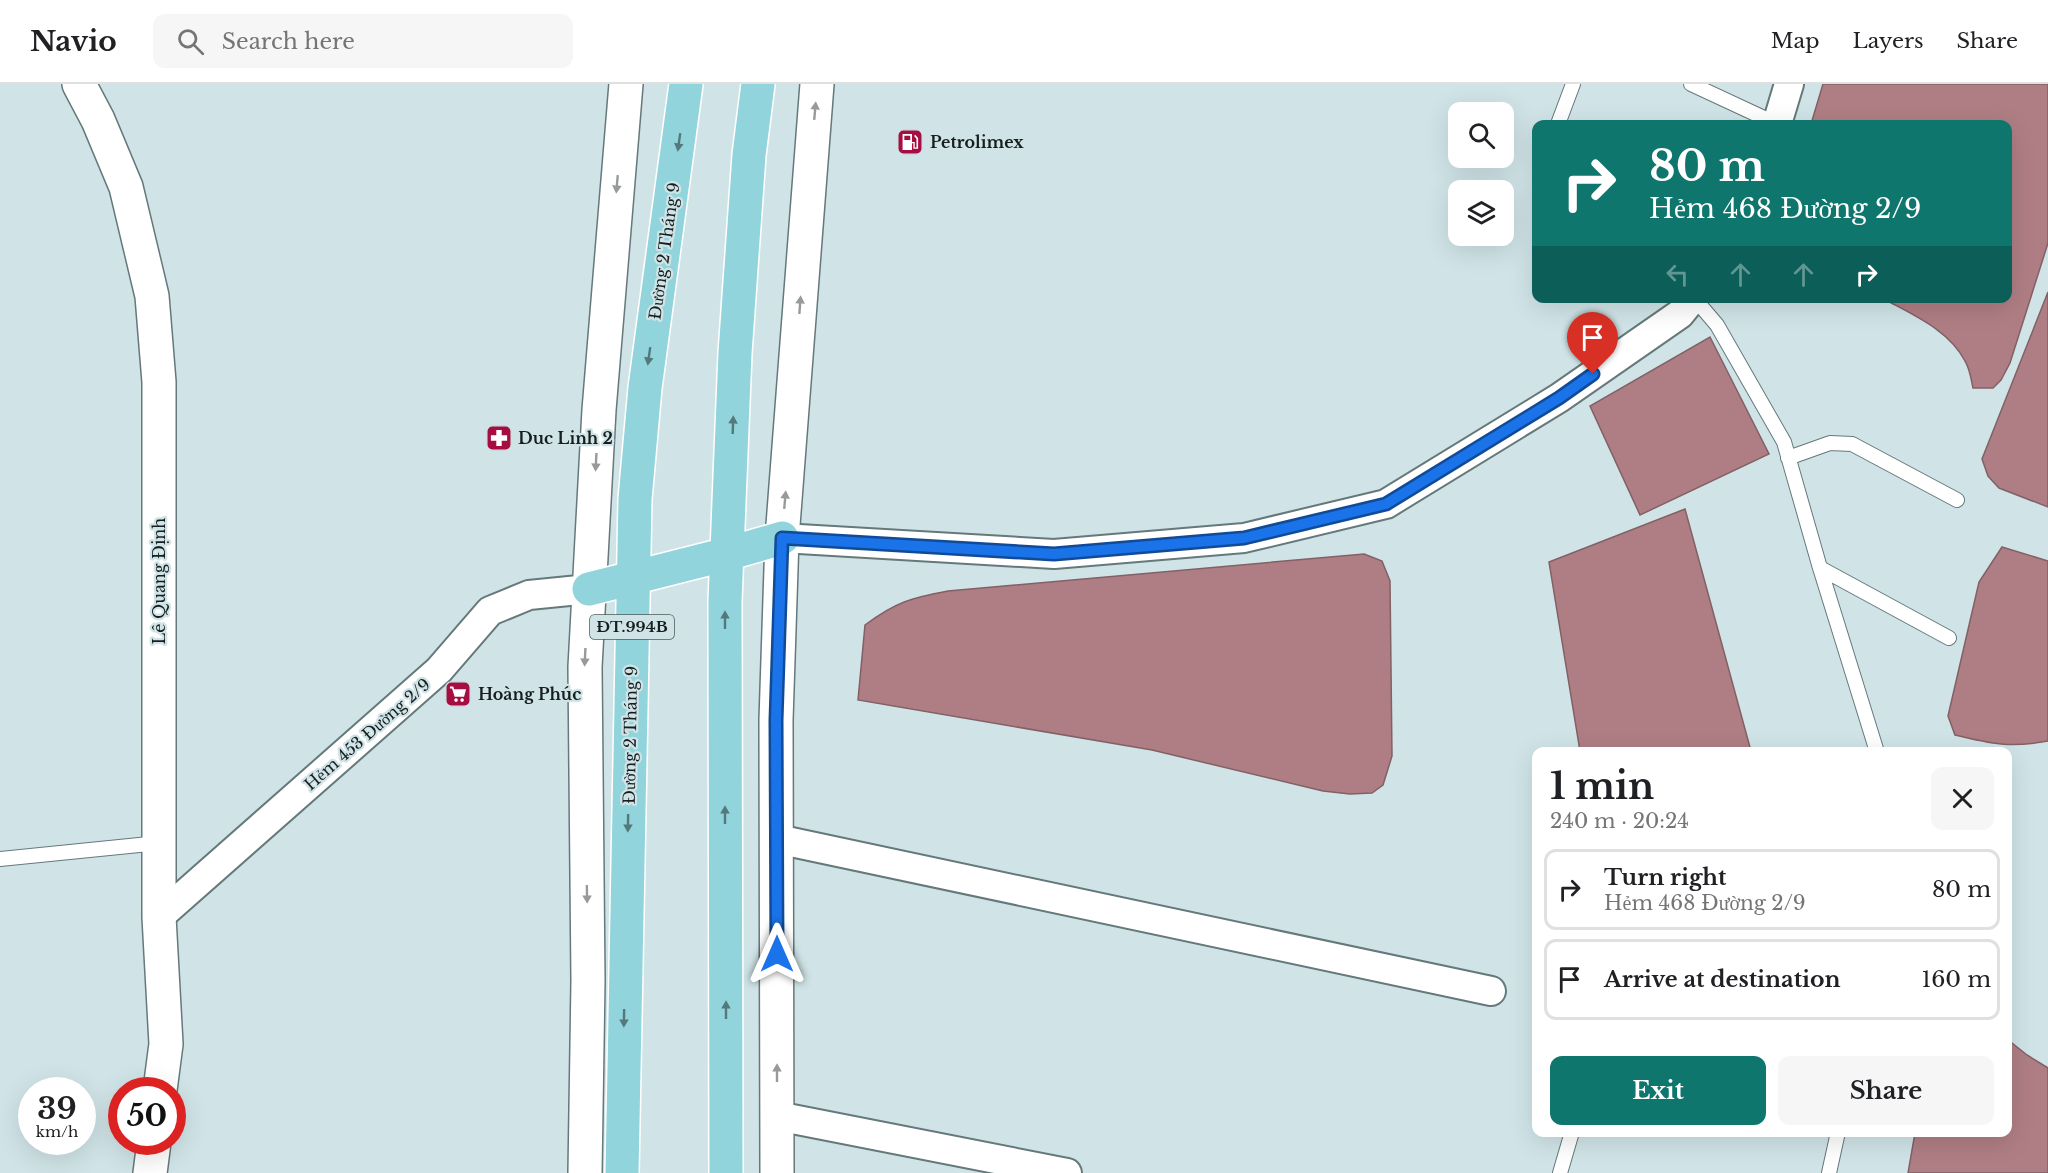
<!DOCTYPE html>
<html lang="en">
<head>
<meta charset="utf-8">
<style>
	:root { --surface:#fff; --page:#f6f6f6; --text:#202124; --muted:#757577; --line:#e0e0e0; --accent:#0f766e }
	body { margin:0; font-family:"Libre Baskerville",serif; background:var(--page); color:var(--text); height:100vh; display:flex; flex-direction:column; font-size:22px; white-space:nowrap }
	* { box-sizing:border-box; margin:0 }
	p { font-size:20px; color:var(--muted) }
	.icon { flex:none; width:33px; height:33px; fill:none; stroke:currentColor; stroke-width:2; stroke-linecap:round; stroke-linejoin:round }
	.map { position:relative; flex:1; overflow:hidden }
	.panel { position:absolute; left:1532px; top:663px; width:480px; height:390px; display:flex; flex-direction:column; background:var(--surface); border-radius:12px; box-shadow:0 6px 24px #0002 }
	.panel>* { flex:none }
	.hud { position:absolute; left:1532px; top:36px; width:480px; height:183px; border-radius:12px; box-shadow:0 6px 24px #0002; background:#0f766e; color:#fff; overflow:hidden }
	.controls { position:absolute; left:1448px; top:18px; display:grid; gap:12px }
	.controls a { display:grid; place-items:center; width:66px; height:66px; border-radius:12px; background:var(--surface); box-shadow:0 6px 24px #0002; font-size:30px }
	.speed { position:absolute; left:18px; top:993px; display:flex; gap:12px; font-size:30px; font-weight:700; text-align:center }
	.speed>* { display:grid; place-content:center; width:78px; height:78px; border-radius:50%; background:var(--surface); box-shadow:0 6px 24px #0002; line-height:1 }
	.speed small { font-size:15px; font-weight:400 }
	.speed .limit { border:9px solid #d22; background:#fff; color:#111 }
	.pin { position:absolute; display:grid; place-items:center; width:51px; height:51px; color:#fff; margin:-62px -26px; border-radius:50% 50% 50% 0; rotate:-45deg; box-shadow:0 0 6px #0007 }
	.pin .icon { rotate:45deg }
	.me { position:absolute; width:66px; margin:-33px; rotate:0deg; stroke-linejoin:round; filter:drop-shadow(0 0 4px #0008) }
	.turn { display:flex; align-items:center; gap:21px; height:126px; padding:0 18px; font-size:27px }
	.turn .icon { width:78px; height:78px; stroke-width:2.5 }
	.turn b { display:block; font-size:42px; line-height:51px }
	.lanes { display:flex; align-items:center; height:57px; padding:0 18px; background:#0003; justify-content:center; gap:30px; direction:ltr }
	.lanes .off { opacity:.35 }
	.round { display:grid; place-items:center; flex:none; width:63px; height:63px; border-radius:12px; background:var(--page) }
	.head { display:flex; align-items:center; justify-content:space-between; height:102px; padding:0 18px }
	h1 { font-size:36px; font-weight:700; line-height:45px }
	.action { display:flex; gap:12px; margin-top:auto; padding:12px 18px }
	.action a { flex:1; height:69px; border-radius:12px; background:var(--accent); color:#fff; font-size:24px; font-weight:700; line-height:69px; text-align:center }
	.action a+a { background:var(--page); color:var(--text) }
	ul { padding:0; list-style:none }
	li { display:flex; align-items:center; gap:18px; height:81px; margin:0 12px 9px; padding:0 6px; border:3px solid var(--line); border-radius:12px }
	li div { flex:1 }
	li b { display:block; font-size:22px }
	li em { font-style:normal }
	header { display:flex; align-items:center; gap:36px; box-sizing:border-box; height:84px; padding:0 30px; background:var(--surface); border-bottom:2px solid var(--line) }
	header strong { font-size:28px }
	nav { display:flex; gap:33px; margin-inline-start:auto; font-size:21px }
	.search { width:420px; height:54px; background:var(--page); display:flex; align-items:center; gap:15px; box-sizing:border-box; padding:0 21px; border-radius:12px; color:var(--muted); font-size:22px }
	.map>svg:first-child { display:block }
</style>
</head>
<body>
<header>
<strong>Navio</strong>
<div class="search"><svg class="icon" aria-label="search" viewBox="0 0 24 24"><circle cx="10" cy="10" r="6"/><path d="M15 15l6 6"/></svg>Search here</div>
<nav><a>Map</a><a>Layers</a><a>Share</a></nav>
</header>
<div class="map">
<svg width="2048" height="1089" viewBox="0 0 2048 1089">
	<rect width="100%" height="100%" fill="#d0e4e7"/>
	<path fill="#af7e84" stroke="#816166" stroke-width="1.5" d="M1823,0H2048V159L2010,279L2001,296L1993,304H1973C1971,295 1970,285 1965,277C1949,246 1913,231 1884,215L2007,214V40H1811Z
		M2048,208V423L1999,404L1988,392L1982,375Z
		M1710,253L1769,370L1640,431L1590,322Z
		M1685,425L1751,667H1580L1549,478Z
		M2002,463L2048,477V657C2010,664 1992,660 1955,651L1948,632L1979,498Z
		M1364,470L1382,477L1390,497L1392,672L1383,701L1372,709L1350,710L1323,707L1152,666L858,616L865,541C896,518 911,514 948,507Z
		M2007,955L2027,971L2048,984V1089H1908L1915,1049L2007,1048Z"/>
	<g fill="none" stroke-linecap="round" stroke-linejoin="round">
		<g stroke="#65787a" stroke-width="16">
			<path id="service" d="M1691,0L1777,40
				M1558,40L1573,0
				M1694,214L1717,241L1784,358L1820,484L1877,668
				M1788,374L1830,359L1852,360L1957,416
				M1820,484L1949,554
				M0,775L159,759
				M1560,1089L1572,1048
				M1829,1089L1838,1048"/>
		</g>
		<g stroke="#65787a" stroke-width="32">
			<path id="minor" d="M1777,40L1789,0
				M782,454L1054,470L1244,454L1386,420L1559,314L1680,230L1693,214
				M777,755L1491,907
				M159,833L439,586L490,527L529,511L589,505
				M777,1032L1067,1089"/>
		</g>
		<g stroke="#65787a" stroke-width="36">
			<path id="secondary" d="M79,0L98,36L126,103L152,212L159,298V833L166,960L160,1006
				M150,1089L154,1058
				M585,1089L588,897L585,583L599,326L626,0
				M777,1089L776,636L782,454L817,0"/>
		</g>
		<g stroke="#fff" stroke-width="36">
			<path id="primary" d="M589,505L727,470L782,454
				M622,1089L635,415L645,304L686,0
				M726,1089L725,517L735,269L749,71L758,0"/>
		</g>
		<use href="#service" stroke="#fff" stroke-width="14"/>
		<use href="#minor" stroke="#fff" stroke-width="28"/>
		<use href="#secondary" stroke="#fff" stroke-width="33"/>
		<use href="#primary" stroke="#91d4db" stroke-width="33"/>
	</g>
	<defs><path id="oneway-solid" d="M-6-.8H1V-3.2L6.5 0L1 3.2V.8H-6Z" transform="scale(1.5)"/></defs>
	<g fill="#969a9a">
		<use href="#oneway-solid" transform="translate(815 27) rotate(-85)"/>
		<use href="#oneway-solid" transform="translate(617 100) rotate(95)"/>
		<use href="#oneway-solid" transform="translate(800 221) rotate(-86)"/>
		<use href="#oneway-solid" transform="translate(596 378) rotate(93)"/>
		<use href="#oneway-solid" transform="translate(785 416) rotate(-85)"/>
		<use href="#oneway-solid" transform="translate(585 573) rotate(93)"/>
		<use href="#oneway-solid" transform="translate(587 810) rotate(89)"/>
		<use href="#oneway-solid" transform="translate(777 989) rotate(-90)"/>
	</g>
	<g fill="#54797d">
		<use href="#oneway-solid" transform="translate(679 58) rotate(98)"/>
		<use href="#oneway-solid" transform="translate(649 272) rotate(98)"/>
		<use href="#oneway-solid" transform="translate(733 341) rotate(-88)"/>
		<use href="#oneway-solid" transform="translate(725 536) rotate(-90)"/>
		<use href="#oneway-solid" transform="translate(725 731) rotate(-90)"/>
		<use href="#oneway-solid" transform="translate(628 739) rotate(91)"/>
		<use href="#oneway-solid" transform="translate(726 926) rotate(-90)"/>
		<use href="#oneway-solid" transform="translate(624 934) rotate(91)"/>
	</g>
	<g fill="none" stroke-linecap="round" stroke-linejoin="round">
		<g stroke="#114b97" stroke-width="15">
			<path id="route" d="M777,870L776,636L782,454L1054,470L1244,454L1386,420L1559,314L1593,290"/>
		</g>
		<use href="#route" stroke="#1a73e8" stroke-width="10"/>
	</g>
	<defs>
		<g id="fuel-square" transform="scale(1.35)"><rect x="-9" y="-9" width="18" height="18" rx="4" fill="#a60d41" stroke="#d0e4e7"/><path d="M-5.5-6h7V0h2V4h1.3V-2.5L3-4.5l.8-.8L6-3V5H2.5V1h-1V6h-7ZM-4.2-4.7v3.2H.2V-4.7Z" fill="#fff"/></g>
		<g id="pharmacy-square" transform="scale(1.35)"><rect x="-9" y="-9" width="18" height="18" rx="4" fill="#a60d41" stroke="#d0e4e7"/><path d="M-2-6h4v4h4v4h-4v4h-4v-4h-4v-4h4Z" fill="#fff"/></g>
		<g id="supermarket-square" transform="scale(1.35)"><rect x="-9" y="-9" width="18" height="18" rx="4" fill="#a60d41" stroke="#d0e4e7"/><path d="M-6-5.5h2.5l.6 2H6L4.5 2H-2.5L-4.4-4H-6ZM-1.5 3.2a1.3 1.3 0 1 0 .1 0ZM3 3.2a1.3 1.3 0 1 0 .1 0Z" fill="#fff"/></g>
	</defs>
	<g fill-rule="evenodd">
		<use href="#fuel-square" x="910" y="58"/>
		<use href="#pharmacy-square" x="499" y="354"/>
		<use href="#supermarket-square" x="458" y="610"/>
	</g>
	<g text-anchor="middle" stroke-width="4.5" stroke-linejoin="round" paint-order="stroke">
		<rect fill="#d0e4e7" stroke="#4e595b" stroke-width="1.5" x="590" y="531" width="84" height="24" rx="4.5"/>
		<g font-size="15" font-weight="bold" fill="#161e1f">
			<text x="632" y="548">ĐT.994B</text>
		</g>
		<g font-size="16" font-weight="bold" fill="#161e1f" stroke="#d0e4e7" text-anchor="start">
			<text x="930" y="64">Petrolimex</text>
			<text x="518" y="360">Duc Linh 2</text>
			<text x="478" y="616">Hoàng Phúc</text>
		</g>
		<g font-size="16" fill="#161e1f" stroke="#d0e4e7">
			<text transform="translate(664 167) rotate(-82)" y="6">Đường 2 Tháng 9</text>
			<text transform="translate(159 497) rotate(-90)" y="6">Lê Quang Định</text>
			<text transform="translate(367 650) rotate(-41)" y="6">Hẻm 453 Đường 2/9</text>
			<text transform="translate(630 651) rotate(-89)" y="6">Đường 2 Tháng 9</text>
		</g>
	</g>
</svg>
<div class="controls">
<a><svg class="icon" aria-label="search" viewBox="0 0 24 24"><circle cx="10" cy="10" r="6"/><path d="M15 15l6 6"/></svg></a>
<a><svg class="icon" aria-label="layers" viewBox="0 0 24 24"><path d="M12 4l9 5-9 5-9-5zM3 14l9 5 9-5"/></svg></a>
</div>
<div class="speed"><div>39<small>km/h</small></div><div class="limit">50</div></div>
<div class="pin" style="left:1593px;top:290px;background:#d93025"><svg class="icon" aria-label="arrive" viewBox="0 0 24 24"><path d="M6 21V4h12l-3 4 3 4H6"/></svg></div>
<svg class="me" style="left:777px;top:870px" viewBox="-20 -20 40 40"><path d="M0-17L14 15 0 8-14 15z" fill="#1a73e8" stroke="#fff" stroke-width="4"/></svg>
<div class="hud">
<div class="turn"><svg class="icon" aria-label="right" viewBox="0 0 24 24"><path d="M7 20v-9h11M14 6l5 5-5 5"/></svg><div><b>80 m</b>Hẻm 468 Đường 2/9</div></div>
<div class="lanes"><svg class="icon off" aria-label="left" viewBox="0 0 24 24"><path d="M17 20v-9H6M10 6l-5 5 5 5"/></svg><svg class="icon off" aria-label="ahead" viewBox="0 0 24 24"><path d="M12 20V5M6 11l6-6 6 6"/></svg><svg class="icon off" aria-label="ahead" viewBox="0 0 24 24"><path d="M12 20V5M6 11l6-6 6 6"/></svg><svg class="icon" aria-label="right" viewBox="0 0 24 24"><path d="M7 20v-9h11M14 6l5 5-5 5"/></svg></div>
</div>
<section class="panel">
<div class="head"><div><h1>1 min</h1><p>240 m · 20:24</p></div><a class="round"><svg class="icon" aria-label="close" viewBox="0 0 24 24"><path d="M6 6l12 12M18 6L6 18"/></svg></a></div>
<ul>
<li><svg class="icon" aria-label="right" viewBox="0 0 24 24"><path d="M7 20v-9h11M14 6l5 5-5 5"/></svg><div><b>Turn right</b><p>Hẻm 468 Đường 2/9</p></div><em>80 m</em></li>
<li><svg class="icon" aria-label="arrive" viewBox="0 0 24 24"><path d="M6 21V4h12l-3 4 3 4H6"/></svg><div><b>Arrive at destination</b></div><em>160 m</em></li>
</ul>
<div class="action"><a>Exit</a><a>Share</a></div>
</section>
</div>
</body>
</html>
